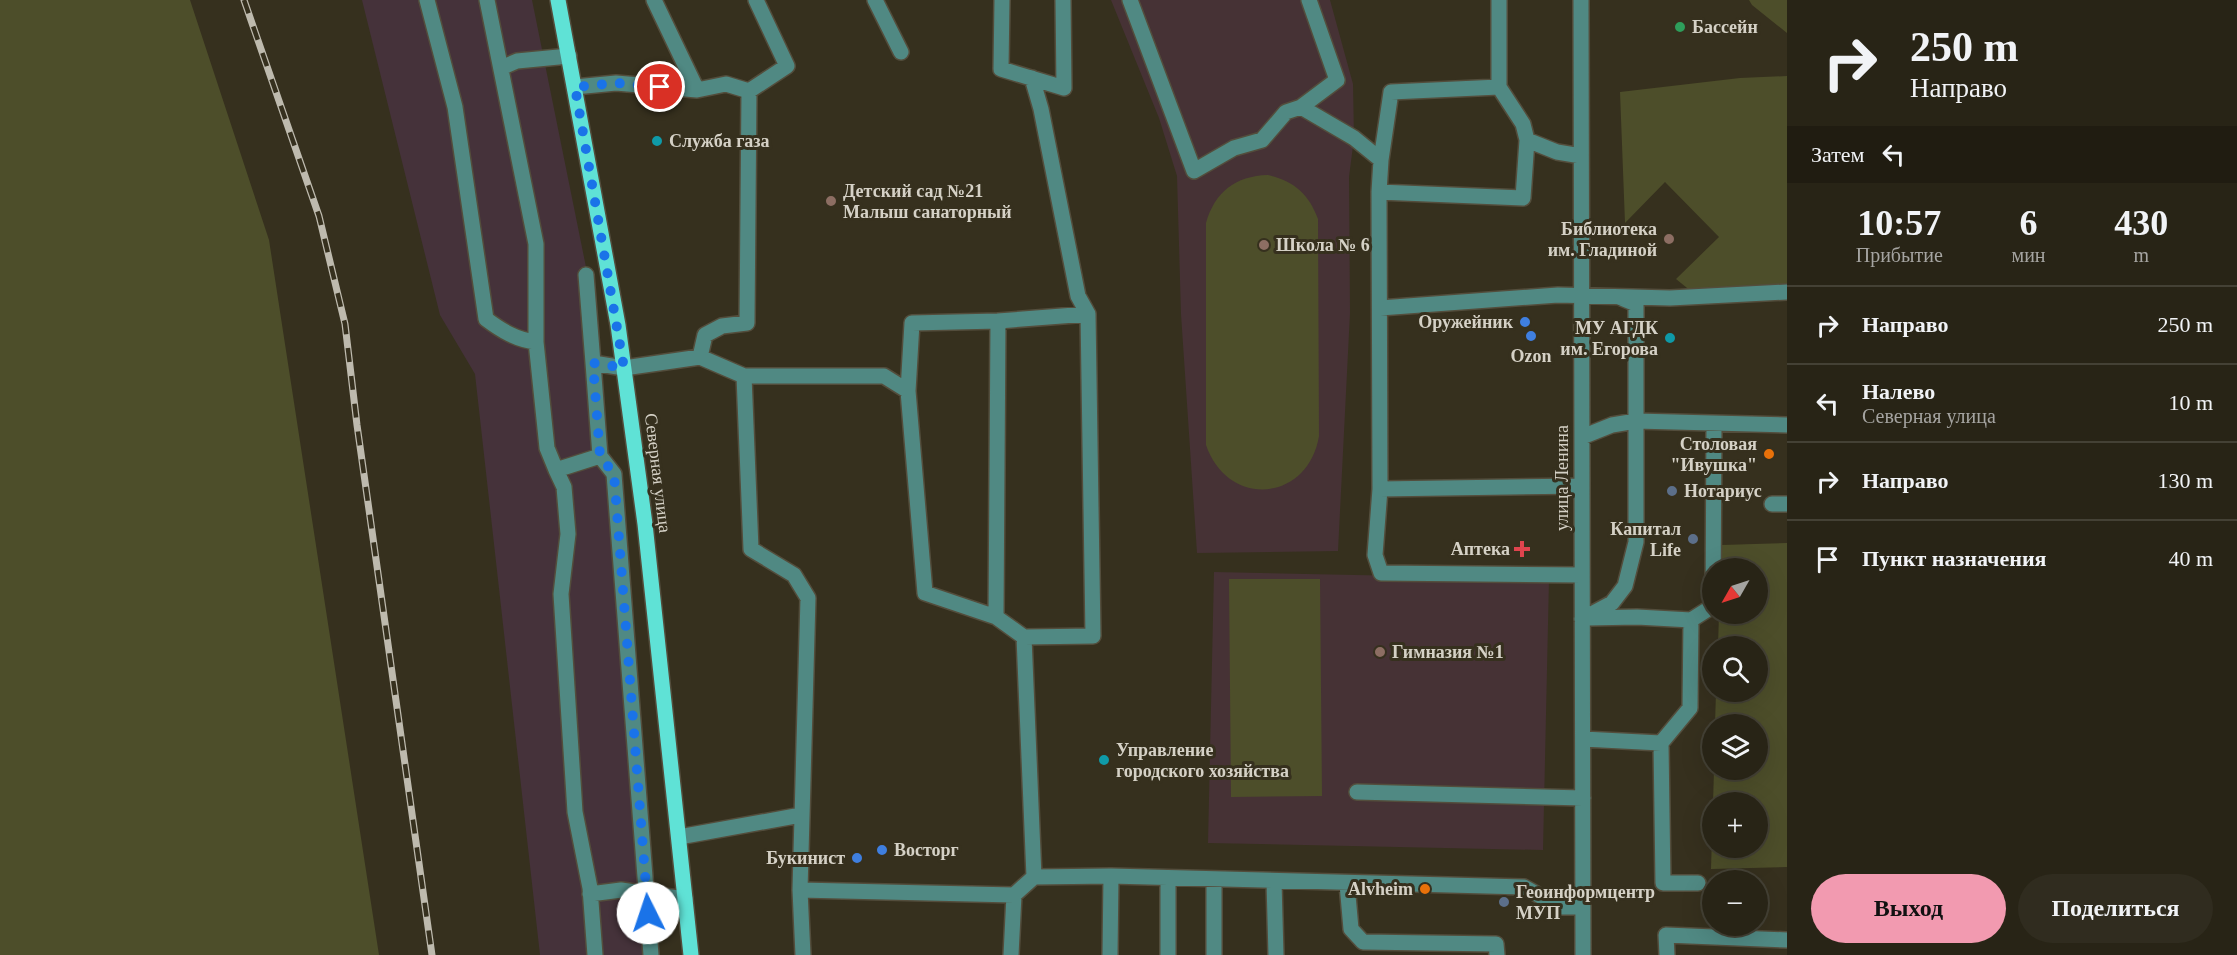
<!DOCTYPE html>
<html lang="ru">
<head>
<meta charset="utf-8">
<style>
	:root { --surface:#282416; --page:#302c1f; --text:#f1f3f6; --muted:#a5a4a1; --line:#444135; --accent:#f29ab0 }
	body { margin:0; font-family:"Times New Roman",serif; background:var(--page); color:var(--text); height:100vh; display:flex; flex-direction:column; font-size:22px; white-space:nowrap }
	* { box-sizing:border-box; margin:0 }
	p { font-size:20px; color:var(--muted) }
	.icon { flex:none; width:33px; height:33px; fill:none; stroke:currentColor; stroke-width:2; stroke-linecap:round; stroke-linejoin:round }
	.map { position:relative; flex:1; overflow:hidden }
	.side { display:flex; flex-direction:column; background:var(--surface); width:450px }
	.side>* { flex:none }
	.guide { background:#282416; color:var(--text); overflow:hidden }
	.needle { width:39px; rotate:231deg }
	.tools { position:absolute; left:1702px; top:558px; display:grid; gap:12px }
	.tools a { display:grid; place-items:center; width:66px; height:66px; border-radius:50%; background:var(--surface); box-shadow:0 6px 24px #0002,0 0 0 2px var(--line); font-size:30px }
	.pin { position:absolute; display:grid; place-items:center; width:51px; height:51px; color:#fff; margin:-26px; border:3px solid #fff; border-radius:50%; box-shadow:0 2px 6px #0007 }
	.me { position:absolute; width:66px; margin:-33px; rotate:356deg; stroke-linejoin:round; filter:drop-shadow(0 0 4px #0008) }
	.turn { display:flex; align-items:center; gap:21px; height:126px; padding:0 24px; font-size:27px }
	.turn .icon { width:78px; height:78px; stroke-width:2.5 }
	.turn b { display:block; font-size:42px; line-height:51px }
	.then { display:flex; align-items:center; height:57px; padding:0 24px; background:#0003; gap:12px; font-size:22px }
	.eta { display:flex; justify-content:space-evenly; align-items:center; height:102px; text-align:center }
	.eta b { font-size:36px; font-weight:700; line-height:42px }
	.primary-button { display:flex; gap:12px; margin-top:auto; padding:12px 24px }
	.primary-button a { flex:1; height:69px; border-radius:36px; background:var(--accent); color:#111; font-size:24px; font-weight:700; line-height:69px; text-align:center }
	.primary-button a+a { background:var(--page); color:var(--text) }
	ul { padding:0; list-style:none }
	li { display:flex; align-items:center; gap:18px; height:78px; padding:0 24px; border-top:2px solid var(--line) }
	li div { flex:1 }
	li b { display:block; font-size:22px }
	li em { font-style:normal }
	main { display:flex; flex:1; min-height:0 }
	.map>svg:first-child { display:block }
</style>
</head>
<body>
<main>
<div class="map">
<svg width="1787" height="955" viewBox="0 0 1787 955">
	<rect width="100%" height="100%" fill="#36301e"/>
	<path fill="#45323a" d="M362,0H532L588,277L660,955H540L475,374L440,315Z"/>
	<path fill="#463235" d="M1111,0H1330L1353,84L1354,138L1349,177L1350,313L1338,551L1197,553L1181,314L1177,176L1159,118Z
		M1214,572L1549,579L1543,850L1208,843Z"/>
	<path fill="#4d4e2a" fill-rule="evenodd" d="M0,0H190L269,240L379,955H0Z
		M1749,0H1787V33L1752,5Z
		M1787,76V288L1692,292L1676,279L1719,237L1665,182L1625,223L1620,92L1740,78Z
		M1268,175C1294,181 1309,194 1318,219L1319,436C1308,502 1228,509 1206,445V223C1215,192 1235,176 1268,175Z
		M1787,543V867L1711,869L1714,770H1758V724H1715L1716,692H1758V646H1718L1719,614H1758V568H1720L1721,545ZM1713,802H1758V848H1713Z
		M1229,579H1320L1322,796L1231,797Z"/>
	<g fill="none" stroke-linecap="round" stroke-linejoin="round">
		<g stroke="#534d3c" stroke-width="18">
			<path id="minor" d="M427,0L455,107L486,319C502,331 517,340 536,342V244L487,0
				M654,0L697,90
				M875,0L901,52
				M1002,0L1001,69L1064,88L1063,0
				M1130,0L1194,171L1234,148L1262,140L1286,112L1301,107L1354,138L1381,160
				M1499,0V87
				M1581,0L1583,955
				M501,68L517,61L569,56
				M1032,78L1041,109L1078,296L1088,314L1093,636L1024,637L1034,877
				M575,87L616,83L697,90L726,84L749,91
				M1499,87L1523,124L1527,140L1523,198L1379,192L1381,160L1391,92Z
				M1301,107L1337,80L1309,0
				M1527,140L1557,152L1581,156
				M1379,192L1380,489L1582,486
				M586,275L593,363
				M1380,308L1558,295L1670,298L1787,292
				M536,342L547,448L556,470L600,456
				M700,357L744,376L751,549L794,575L808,598L800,890L1014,895L1034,877
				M744,376H884L908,391L925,593L996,617
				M908,391L912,323L998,321
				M1582,437L1612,425L1636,421L1787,425
				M556,470L564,487L568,534L561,594L575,812L590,888L595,955
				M1380,489L1375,555L1381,573L1582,575
				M1772,504H1787
				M1588,618L1637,617L1691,620L1690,708L1661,743
				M1582,619L1612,603L1625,586L1636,542V304L1619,297
				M1691,620L1713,606L1714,424
				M1024,637L996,617L998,321L1088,314
				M1583,739L1661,743L1663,883H1698
				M1357,792L1583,798
				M679,837L801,815
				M1034,877L1111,876L1524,887L1560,907H1583
				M1168,879V955
				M1274,882L1276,955
				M1347,884L1351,929L1363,942L1496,944L1497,955
				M800,890L803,955
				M590,894L621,890L685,899
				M651,955L614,474L600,456L593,363L624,368L700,357L705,335L722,326L747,323L749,91L787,66L756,0
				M1011,955L1014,895
				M1110,955L1111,876
				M1214,955V880
				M1667,955L1666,935L1787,940"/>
		</g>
		<g stroke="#534d3c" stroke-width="18">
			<path id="major" d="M558,0L618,325L645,524L691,955"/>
		</g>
		<use href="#minor" stroke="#508983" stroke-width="15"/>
		<use href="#major" stroke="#5fe2d6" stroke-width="15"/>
		<g stroke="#bebaae" stroke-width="7">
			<path id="rail" d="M244,0L319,216L345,324L357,425L432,955"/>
		</g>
		<use href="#rail" stroke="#36301e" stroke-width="4.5" stroke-dasharray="14" stroke-linecap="butt"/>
	</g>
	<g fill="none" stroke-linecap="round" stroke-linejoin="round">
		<path stroke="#1a73e8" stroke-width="10" stroke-dasharray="0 18" d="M648,913L614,474L600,456L593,363L624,368L575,87L616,83L660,87"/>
	</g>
	<circle fill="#2e9e5b" stroke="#36301e" stroke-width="2" cx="1680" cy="27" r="6"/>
	<g fill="#0f9aa8" stroke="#36301e" stroke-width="2">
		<circle cx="657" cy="141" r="6"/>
		<circle cx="1670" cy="338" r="6"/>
		<circle cx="1104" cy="760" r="6"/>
	</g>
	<g fill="#8d6e63" stroke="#36301e" stroke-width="2">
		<circle cx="831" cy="201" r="6"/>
		<circle cx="1669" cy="239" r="6"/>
		<circle cx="1264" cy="245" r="6"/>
		<circle cx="1380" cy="652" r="6"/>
	</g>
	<g fill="#3f7fe0" stroke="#36301e" stroke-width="2">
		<circle cx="1525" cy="322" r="6"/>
		<circle cx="1531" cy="336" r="6"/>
		<circle cx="882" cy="850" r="6"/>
		<circle cx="857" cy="858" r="6"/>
	</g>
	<g fill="#e8710a" stroke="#36301e" stroke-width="2">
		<circle cx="1769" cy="454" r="6"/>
		<circle cx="1425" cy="889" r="6"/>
	</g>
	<g fill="#5c6f8a" stroke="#36301e" stroke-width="2">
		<circle cx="1672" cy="491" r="6"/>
		<circle cx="1693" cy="539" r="6"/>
		<circle cx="1504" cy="902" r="6"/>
	</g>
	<path fill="#e0444e" stroke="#36301e" stroke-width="2" d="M1519 540h6v6h6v6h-6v6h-6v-6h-6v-6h6z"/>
	<g text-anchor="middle" stroke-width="6" stroke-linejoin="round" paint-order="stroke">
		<g font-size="18" font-weight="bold" fill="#d5d1c6" stroke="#36301e" text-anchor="start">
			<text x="1692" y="33">Бассейн</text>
			<text x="669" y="147">Служба газа</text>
			<text x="843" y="197">Детский сад №21<tspan x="843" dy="21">Малыш санаторный</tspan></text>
			<text x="1657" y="235" text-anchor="end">Библиотека<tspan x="1657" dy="21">им. Гладиной</tspan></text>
			<text x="1276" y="251">Школа № 6</text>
			<text x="1513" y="328" text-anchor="end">Оружейник</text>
			<text x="1658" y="334" text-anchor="end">МУ АГДК<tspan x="1658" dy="21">им. Егорова</tspan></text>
			<text x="1531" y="362" text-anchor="middle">Ozon</text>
			<text x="1757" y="450" text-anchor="end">Столовая<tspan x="1757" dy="21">"Ивушка"</tspan></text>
			<text x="1684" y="497">Нотариус</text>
			<text x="1681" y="535" text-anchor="end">Капитал<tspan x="1681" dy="21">Life</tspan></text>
			<text x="1510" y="555" text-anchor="end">Аптека</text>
			<text x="1392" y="658">Гимназия №1</text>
			<text x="1116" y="756">Управление<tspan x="1116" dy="21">городского хозяйства</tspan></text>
			<text x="894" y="856">Восторг</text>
			<text x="845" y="864" text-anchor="end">Букинист</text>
			<text x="1413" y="895" text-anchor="end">Alvheim</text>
			<text x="1516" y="898">Геоинформцентр<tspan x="1516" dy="21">МУП</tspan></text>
		</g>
		<g font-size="18" fill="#d5d1c6" stroke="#36301e">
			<text transform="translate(658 473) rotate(83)" y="6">Северная улица</text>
			<text transform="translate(1562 478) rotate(-90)" y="6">улица Ленина</text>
		</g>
	</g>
</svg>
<div class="tools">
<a><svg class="needle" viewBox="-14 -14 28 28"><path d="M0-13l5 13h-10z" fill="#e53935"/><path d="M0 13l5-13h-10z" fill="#a5a4a1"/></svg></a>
<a><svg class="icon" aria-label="search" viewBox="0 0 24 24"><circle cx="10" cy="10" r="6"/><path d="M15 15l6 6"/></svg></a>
<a><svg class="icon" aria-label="layers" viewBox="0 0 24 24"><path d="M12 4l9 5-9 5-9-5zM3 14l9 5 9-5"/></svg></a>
<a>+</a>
<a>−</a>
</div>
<div class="pin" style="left:660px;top:87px;background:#d93025"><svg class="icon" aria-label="arrive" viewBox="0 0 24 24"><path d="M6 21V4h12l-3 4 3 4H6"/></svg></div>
<svg class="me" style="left:648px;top:913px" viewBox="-20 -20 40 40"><circle r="19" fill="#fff"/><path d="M0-13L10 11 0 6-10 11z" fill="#1a73e8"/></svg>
</div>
<section class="side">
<div class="guide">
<div class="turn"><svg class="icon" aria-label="right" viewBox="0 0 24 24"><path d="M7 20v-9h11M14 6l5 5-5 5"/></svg><div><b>250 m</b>Направо</div></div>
<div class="then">Затем<svg class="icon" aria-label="left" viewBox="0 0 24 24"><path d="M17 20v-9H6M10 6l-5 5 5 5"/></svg></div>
</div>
<div class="eta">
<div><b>10:57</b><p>Прибытие</p></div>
<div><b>6</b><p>мин</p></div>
<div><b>430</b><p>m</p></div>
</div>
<ul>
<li><svg class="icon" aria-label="right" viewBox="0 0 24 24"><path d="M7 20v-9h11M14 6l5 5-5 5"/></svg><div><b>Направо</b></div><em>250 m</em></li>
<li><svg class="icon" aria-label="left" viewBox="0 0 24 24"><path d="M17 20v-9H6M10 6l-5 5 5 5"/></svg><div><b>Налево</b><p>Северная улица</p></div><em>10 m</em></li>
<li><svg class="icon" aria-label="right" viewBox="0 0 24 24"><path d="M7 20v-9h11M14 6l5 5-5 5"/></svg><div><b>Направо</b></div><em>130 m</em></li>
<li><svg class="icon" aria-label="arrive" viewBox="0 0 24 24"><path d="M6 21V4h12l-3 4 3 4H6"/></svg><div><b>Пункт назначения</b></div><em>40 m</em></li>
</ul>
<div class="primary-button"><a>Выход</a><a>Поделиться</a></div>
</section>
</main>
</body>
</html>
